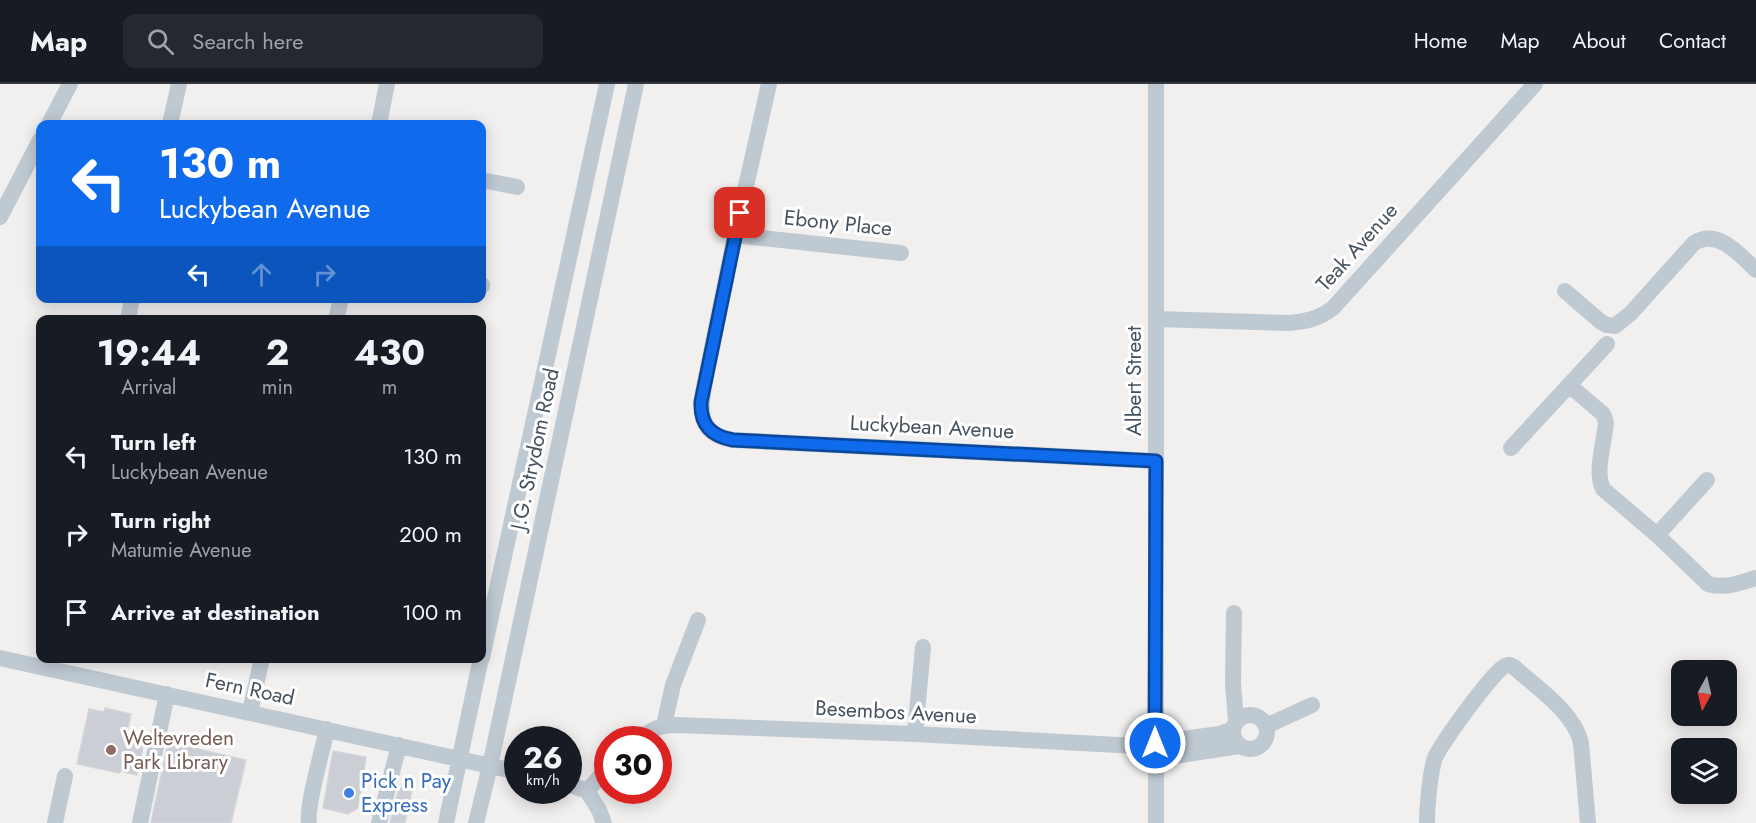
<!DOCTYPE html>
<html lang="en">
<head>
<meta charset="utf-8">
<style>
	:root { --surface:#171b24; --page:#242831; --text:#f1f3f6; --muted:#9ea1a6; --line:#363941 }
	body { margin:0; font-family:Jost,sans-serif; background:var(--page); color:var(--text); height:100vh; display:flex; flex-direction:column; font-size:22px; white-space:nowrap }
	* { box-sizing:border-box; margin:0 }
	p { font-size:20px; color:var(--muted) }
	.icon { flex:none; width:33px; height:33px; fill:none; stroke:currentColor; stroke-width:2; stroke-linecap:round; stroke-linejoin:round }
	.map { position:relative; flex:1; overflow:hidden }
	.sheet { position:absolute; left:36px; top:231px; width:450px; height:348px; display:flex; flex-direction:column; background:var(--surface); border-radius:12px; box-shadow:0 3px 15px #0003 }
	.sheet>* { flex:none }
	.top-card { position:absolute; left:36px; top:36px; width:450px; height:183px; border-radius:12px; box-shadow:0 3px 15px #0003; background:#0f6beb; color:#fff; overflow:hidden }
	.needle { width:39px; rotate:188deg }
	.buttons { position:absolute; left:1671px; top:576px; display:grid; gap:12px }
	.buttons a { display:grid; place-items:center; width:66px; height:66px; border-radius:12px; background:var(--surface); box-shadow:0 3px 15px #0003; font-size:30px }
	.speed { position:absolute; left:504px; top:642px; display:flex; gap:12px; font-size:30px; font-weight:700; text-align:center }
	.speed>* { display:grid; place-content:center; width:78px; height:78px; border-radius:50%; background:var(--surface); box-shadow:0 3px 15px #0003; line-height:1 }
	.speed small { font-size:15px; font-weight:400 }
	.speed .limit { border:9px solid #d22; background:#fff; color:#111 }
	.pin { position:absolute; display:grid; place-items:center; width:51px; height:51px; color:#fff; margin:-26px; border-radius:12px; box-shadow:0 3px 9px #0006 }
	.me { position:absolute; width:66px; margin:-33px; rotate:0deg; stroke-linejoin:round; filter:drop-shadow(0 0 4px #0008) }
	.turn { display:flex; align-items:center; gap:21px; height:126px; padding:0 24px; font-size:27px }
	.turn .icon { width:78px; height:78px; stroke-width:2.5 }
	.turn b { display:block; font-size:42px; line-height:51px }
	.lanes { display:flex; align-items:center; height:57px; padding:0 24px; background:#0003; justify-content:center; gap:30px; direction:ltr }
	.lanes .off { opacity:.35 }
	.eta { display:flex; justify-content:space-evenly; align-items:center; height:102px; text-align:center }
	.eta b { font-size:36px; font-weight:700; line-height:42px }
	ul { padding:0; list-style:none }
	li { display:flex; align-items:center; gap:18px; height:78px; padding:0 24px }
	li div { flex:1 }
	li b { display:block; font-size:22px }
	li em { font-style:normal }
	header { display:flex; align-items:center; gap:36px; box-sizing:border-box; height:84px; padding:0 30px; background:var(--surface); border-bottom:2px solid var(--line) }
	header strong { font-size:28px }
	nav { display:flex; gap:33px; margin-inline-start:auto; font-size:21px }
	.search { width:420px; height:54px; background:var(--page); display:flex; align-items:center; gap:15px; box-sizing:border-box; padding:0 21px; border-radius:12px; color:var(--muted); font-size:22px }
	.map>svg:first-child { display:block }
</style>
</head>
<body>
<header>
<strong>Map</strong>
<div class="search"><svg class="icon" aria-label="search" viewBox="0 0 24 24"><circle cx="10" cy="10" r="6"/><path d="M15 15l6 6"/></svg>Search here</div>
<nav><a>Home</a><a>Map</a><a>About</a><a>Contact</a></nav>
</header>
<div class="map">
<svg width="1756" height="739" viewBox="0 0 1756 739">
	<rect width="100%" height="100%" fill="#f2efef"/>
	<path fill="#cbced4" stroke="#d3d5db" stroke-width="1.5" d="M105,624L131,630L127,649L145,653L137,691L120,687L119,689L77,680L89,625L104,628Z
		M168,658L246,676L231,739H151Z
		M333,667L366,673L358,724L348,730L323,724Z
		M399,703L412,706L405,739H390Z"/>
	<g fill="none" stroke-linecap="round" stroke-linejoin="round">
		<path stroke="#bfc9d2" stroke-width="16" d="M769,0L735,151L703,308C699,335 704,351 733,356L1156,377
			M49,40L70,0
			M170,40L179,0
			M379,40L387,0
			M482,96L517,103
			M0,133L40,56
			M735,151L901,169
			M482,202V201
			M1565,207L1601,238L1607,241L1615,242L1631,229L1694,159C1718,144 1740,171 1756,186
			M1156,235L1287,239C1304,238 1319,235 1333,224L1535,0
			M128,236L132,214
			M336,236L341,214
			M1569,301L1603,330L1606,338C1605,357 1594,388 1603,405L1657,451L1708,500C1725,505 1739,499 1756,494
			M1511,364L1607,260
			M1657,451L1707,396
			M1234,529L1233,599L1236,637
			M0,574L518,688
			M482,574L607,0
			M250,628L262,574
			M1233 648a17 17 0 1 1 34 0a17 17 0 1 1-34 0Z
			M664,641L673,601L698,536
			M1266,642L1312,621
			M915,650L923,563
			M638,656C651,645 661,641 677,641L915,650L1155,663
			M1155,659L1219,650L1233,645
			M1155,675L1239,662
			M568,700L587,707L599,726L604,739
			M587,707L608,683
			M55,739L65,692
			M140,739L167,610
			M309,739C306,722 323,665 327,645
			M379,739L399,661
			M446,739L481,574
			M476,739L490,682L636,0
			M1156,739V0
			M1427,739C1427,724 1430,688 1435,674C1440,661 1494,586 1505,582C1509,580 1510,581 1514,583C1537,604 1574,628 1581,659L1588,739"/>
	</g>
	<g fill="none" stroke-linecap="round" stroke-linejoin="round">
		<g stroke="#0a4699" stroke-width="15">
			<path id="route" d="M740,129L701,318C700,341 711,352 733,356L1156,377L1155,659"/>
		</g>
		<use href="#route" stroke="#0f6beb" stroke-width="10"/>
	</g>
	<circle fill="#8d6e63" stroke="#fff" stroke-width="2" cx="111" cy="666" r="6"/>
	<circle fill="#3f7fe0" stroke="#fff" stroke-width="2" cx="349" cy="709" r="6"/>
	<g text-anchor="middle" stroke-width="6" stroke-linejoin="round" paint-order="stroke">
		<g font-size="21" fill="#46525e" stroke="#fff">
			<text transform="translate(838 139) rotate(6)" y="7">Ebony Place</text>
			<text transform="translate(1357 163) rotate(-48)" y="7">Teak Avenue</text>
			<text transform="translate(1134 297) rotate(-90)" y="7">Albert Street</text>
			<text transform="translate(932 343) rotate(3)" y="7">Luckybean Avenue</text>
			<text transform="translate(535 365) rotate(-78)" y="7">J.G. Strydom Road</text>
			<text transform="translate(250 605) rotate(12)" y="7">Fern Road</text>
			<text transform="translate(896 628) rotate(3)" y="7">Besembos Avenue</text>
		</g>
		<g font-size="21" fill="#785e54" stroke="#fff" text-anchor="start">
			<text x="123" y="661">Weltevreden<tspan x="123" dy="24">Park Library</tspan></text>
		</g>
		<g font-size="21" fill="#366cbe" stroke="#fff" text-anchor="start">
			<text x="361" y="704">Pick n Pay<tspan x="361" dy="24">Express</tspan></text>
		</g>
	</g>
</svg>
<div class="buttons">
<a><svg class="needle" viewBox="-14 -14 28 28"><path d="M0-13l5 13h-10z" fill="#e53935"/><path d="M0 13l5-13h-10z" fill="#9ea1a6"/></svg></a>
<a><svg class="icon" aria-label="layers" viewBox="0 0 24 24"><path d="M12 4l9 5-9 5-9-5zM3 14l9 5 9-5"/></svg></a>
</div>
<div class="speed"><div>26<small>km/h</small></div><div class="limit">30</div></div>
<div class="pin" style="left:740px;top:129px;background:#d93025"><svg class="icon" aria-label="arrive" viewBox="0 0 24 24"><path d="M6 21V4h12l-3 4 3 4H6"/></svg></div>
<svg class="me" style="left:1155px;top:659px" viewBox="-20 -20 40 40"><circle r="17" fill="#0f6beb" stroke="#fff" stroke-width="3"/><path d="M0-11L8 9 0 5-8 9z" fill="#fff"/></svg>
<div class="top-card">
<div class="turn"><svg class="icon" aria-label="left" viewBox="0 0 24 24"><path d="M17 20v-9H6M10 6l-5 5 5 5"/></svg><div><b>130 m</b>Luckybean Avenue</div></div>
<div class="lanes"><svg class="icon" aria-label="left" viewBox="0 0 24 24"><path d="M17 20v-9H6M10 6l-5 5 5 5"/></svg><svg class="icon off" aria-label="ahead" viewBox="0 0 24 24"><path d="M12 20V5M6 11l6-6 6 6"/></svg><svg class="icon off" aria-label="right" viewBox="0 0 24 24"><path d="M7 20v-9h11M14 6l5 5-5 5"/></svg></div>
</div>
<section class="sheet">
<div class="eta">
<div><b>19:44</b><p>Arrival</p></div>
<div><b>2</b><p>min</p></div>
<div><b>430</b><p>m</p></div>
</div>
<ul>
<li><svg class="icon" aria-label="left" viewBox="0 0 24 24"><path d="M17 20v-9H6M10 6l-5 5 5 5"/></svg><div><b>Turn left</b><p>Luckybean Avenue</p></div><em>130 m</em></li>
<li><svg class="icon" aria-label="right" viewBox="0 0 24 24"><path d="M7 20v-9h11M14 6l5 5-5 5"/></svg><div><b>Turn right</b><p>Matumie Avenue</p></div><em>200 m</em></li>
<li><svg class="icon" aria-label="arrive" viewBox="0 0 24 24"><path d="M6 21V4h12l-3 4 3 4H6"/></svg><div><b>Arrive at destination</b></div><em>100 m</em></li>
</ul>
</section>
</div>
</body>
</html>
